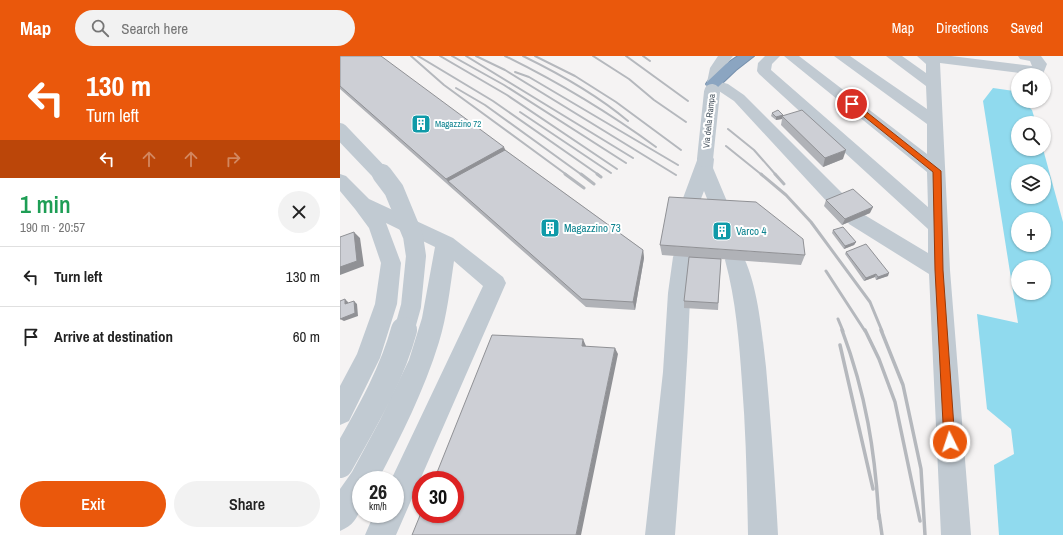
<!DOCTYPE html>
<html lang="en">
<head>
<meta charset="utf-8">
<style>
	:root { --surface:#fff; --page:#f2f2f2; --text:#222; --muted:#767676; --line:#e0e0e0; --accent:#ea580c }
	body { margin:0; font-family:"Archivo Narrow",sans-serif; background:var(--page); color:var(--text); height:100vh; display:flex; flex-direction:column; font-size:15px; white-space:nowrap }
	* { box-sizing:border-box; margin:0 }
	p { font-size:13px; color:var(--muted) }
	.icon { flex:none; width:22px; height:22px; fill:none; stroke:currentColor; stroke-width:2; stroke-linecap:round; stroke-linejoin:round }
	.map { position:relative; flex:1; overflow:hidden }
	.panel { display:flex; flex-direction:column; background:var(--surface); width:340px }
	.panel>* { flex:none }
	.guide { background:#ea580c; color:#fff; overflow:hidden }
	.controls { position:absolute; left:671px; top:12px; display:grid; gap:8px }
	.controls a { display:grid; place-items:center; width:40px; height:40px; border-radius:50%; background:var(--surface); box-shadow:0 1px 3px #0004; font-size:20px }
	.speed { position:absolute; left:12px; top:415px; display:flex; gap:8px; font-size:20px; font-weight:700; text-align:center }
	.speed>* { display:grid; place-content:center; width:52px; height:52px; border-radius:50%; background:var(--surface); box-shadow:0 1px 3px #0004; line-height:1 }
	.speed small { font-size:10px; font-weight:400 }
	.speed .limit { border:6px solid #d22; background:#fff; color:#111 }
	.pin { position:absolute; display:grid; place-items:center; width:34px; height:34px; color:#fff; margin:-17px; border:2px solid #fff; border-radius:50%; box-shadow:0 1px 4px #0007 }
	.me { position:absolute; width:44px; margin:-22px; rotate:356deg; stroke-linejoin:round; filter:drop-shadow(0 0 3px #0008) }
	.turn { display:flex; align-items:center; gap:14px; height:84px; padding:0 20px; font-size:18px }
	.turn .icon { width:52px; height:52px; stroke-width:2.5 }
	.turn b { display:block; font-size:28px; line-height:34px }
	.lanes { display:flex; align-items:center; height:38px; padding:0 20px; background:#0003; justify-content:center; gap:20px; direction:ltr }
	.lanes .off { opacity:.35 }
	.round { display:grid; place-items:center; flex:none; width:42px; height:42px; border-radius:21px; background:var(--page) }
	.summary { display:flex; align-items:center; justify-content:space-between; height:68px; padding:0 20px }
	h1 { font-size:24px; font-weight:600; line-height:30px; color:#1e9e55 }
	.button { display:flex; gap:8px; margin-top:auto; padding:8px 20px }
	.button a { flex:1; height:46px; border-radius:24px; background:var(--accent); color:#fff; font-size:16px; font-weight:600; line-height:46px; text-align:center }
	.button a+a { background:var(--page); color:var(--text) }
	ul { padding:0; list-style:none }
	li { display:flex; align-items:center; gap:12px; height:60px; padding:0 20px; border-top:1px solid var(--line) }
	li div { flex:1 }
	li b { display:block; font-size:15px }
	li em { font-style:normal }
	header { display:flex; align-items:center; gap:24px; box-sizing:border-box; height:56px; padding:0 20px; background:var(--accent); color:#fff }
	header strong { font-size:19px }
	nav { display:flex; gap:22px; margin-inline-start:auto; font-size:14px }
	.search { width:280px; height:36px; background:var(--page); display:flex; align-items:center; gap:10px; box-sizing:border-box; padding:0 14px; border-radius:22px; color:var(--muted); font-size:15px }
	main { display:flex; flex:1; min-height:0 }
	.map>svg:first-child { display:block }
</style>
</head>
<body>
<header>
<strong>Map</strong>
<div class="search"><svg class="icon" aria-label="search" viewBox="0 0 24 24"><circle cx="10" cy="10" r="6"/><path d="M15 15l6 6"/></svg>Search here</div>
<nav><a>Map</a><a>Directions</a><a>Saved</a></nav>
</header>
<main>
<section class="panel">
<div class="guide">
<div class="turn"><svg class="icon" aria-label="left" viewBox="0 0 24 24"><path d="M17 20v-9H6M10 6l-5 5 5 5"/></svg><div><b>130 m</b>Turn left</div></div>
<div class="lanes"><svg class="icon" aria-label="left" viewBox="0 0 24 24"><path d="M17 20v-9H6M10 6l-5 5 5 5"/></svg><svg class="icon off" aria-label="ahead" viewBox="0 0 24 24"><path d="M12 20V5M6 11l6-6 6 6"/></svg><svg class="icon off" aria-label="ahead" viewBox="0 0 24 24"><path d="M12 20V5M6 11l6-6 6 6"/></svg><svg class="icon off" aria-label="right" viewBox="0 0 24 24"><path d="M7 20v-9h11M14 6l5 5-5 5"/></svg></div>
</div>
<div class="summary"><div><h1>1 min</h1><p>190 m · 20:57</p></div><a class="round"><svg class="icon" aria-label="close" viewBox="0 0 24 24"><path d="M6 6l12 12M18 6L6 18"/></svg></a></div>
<ul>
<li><svg class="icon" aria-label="left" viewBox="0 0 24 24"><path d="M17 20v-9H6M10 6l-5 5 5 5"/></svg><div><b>Turn left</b></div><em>130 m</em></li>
<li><svg class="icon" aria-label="arrive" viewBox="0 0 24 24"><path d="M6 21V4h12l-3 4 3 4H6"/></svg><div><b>Arrive at destination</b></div><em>60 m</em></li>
</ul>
<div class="button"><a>Exit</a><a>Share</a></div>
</section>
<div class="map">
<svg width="723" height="479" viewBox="0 0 723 479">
	<rect width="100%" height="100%" fill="#f5f3f3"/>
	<path fill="#90daee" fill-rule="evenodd" d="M653,32L674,35L678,39V45H683L692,54L696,67H678V93H703L723,166V479H659L654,409L674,398L671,373L647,353L637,258L678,267L643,45ZM678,115H704V141H678ZM678,163H704V189H678ZM678,211H704V237H678Z"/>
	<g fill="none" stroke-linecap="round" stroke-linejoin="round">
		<g stroke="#7690ad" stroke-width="2">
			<path id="highway" d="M398,0H414L396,14L378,31L373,32L368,31L366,28L368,25L386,8Z"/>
		</g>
		<path fill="#c1cad2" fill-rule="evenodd" d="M378,0H393L384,12L381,26L388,28L404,39L505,140L507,145L505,150L498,152L491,150L394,45L379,35L377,39L372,40L367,39L365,36L370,12Z
			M425,0H440L432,8L431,14L588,151L587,116L444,0H459L587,98V68L494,0H510L587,53L586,30L546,0H562L586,17V8L577,0H611L692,10L690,5L680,3L678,0H701L707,8L703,18L696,19L600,7L610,214L631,479H601L589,218L509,168L506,163L509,158L516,156L523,158L588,197V173L419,18L417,15L418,7Z
			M365,97L371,99L374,103L373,112L391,155L388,160L381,162L374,160L364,135L355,158L348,160L341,158L339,153L359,99Z
			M0,118L6,120L29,143L113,182L163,221L166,227L56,479H25L34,458H55V424H51L143,230L114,205C110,232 107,260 99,286C84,335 61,380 38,424H21C21,446 24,465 0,475V433L12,416L40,364L69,304L82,262L95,191L46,167L61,207L57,248L40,302L9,365L0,369V330L17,298L35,248L41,207L29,172L15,153L0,135Z
			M343,193L350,195C357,208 350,229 350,243C347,322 341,400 335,479H305L323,316L328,237L333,201L336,195Z
			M395,196L402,198C418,228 422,278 426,311C431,367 435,423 438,479H408C407,428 406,378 402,327C399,285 396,245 385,204L388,198Z"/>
		<use href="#highway" fill="#8ba5c1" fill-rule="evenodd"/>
		<path stroke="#b5b8bd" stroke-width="2" d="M71,0L104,29L227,119
			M78,0L153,45L259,119
			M100,0L167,39L277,113
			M112,0L164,29L286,107
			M126,0L293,102
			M136,0L165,14L336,119
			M165,0C218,26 268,56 316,91
			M183,0C220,18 256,38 288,65
			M195,0L235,20L276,46L341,94
			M253,0L289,23L314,44L346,66
			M286,0L348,45
			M303,0L310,5
			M175,16L189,21L338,109
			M116,32L145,49L242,119
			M180,56L271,117
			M388,73L414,94L436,119
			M386,90L422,119"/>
		<path stroke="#b5b8bd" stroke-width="3" d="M225,118L244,132
			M241,118L254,128
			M257,118L261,121
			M421,118L446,139L471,166L530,246L542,275
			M435,118L444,128
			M486,215L525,275
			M498,263L503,275"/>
		<path stroke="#b5b8bd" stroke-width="3.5" d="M502,274C526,338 535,395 539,463
			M525,274L539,303L555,346L580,465
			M541,274L563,329L581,413L585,479
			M500,289L533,433
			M539,458L542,479"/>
		<path stroke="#c1cad2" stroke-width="16" d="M0,75L42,119
			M365,103L372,36"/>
		<path stroke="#c1cad2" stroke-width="20" d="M42,118L54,134L73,180L76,200L71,250L64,275"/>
		<path stroke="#c1cad2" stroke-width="26" d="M0,409C24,366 51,322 64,274"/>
	</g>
	<path fill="#b0b2b7" d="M0,0L165,94L303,194L304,202L295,254L246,251L0,33Z
		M432,57L443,59L503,103L483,111L441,69L442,63L436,64L431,60Z
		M486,144L530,157L502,169L484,150Z
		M493,174L516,186L514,189L504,193L492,177Z
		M320,189L465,199L461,209L381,203L378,254L344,252V245L349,201L322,199Z
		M506,196L548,220L536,224L535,221L524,225L505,198Z"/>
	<path fill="#909195" d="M443,59L442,63L436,64V61Z
		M164,91L169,102L108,125L114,134L106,123Z
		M506,94L503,103L483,111L485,102Z
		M533,151L530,157L502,169L505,163Z
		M14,176L20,182L24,210L0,219V211Z
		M516,186L514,189L504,193L505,190Z
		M303,194L304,202L295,254L293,246Z
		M549,217L548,220L536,224L538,221Z
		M536,218L535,221L524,225L526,222Z
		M5,243L8,246V251L5,248Z
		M14,245L17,248L18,260L4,265L0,263Z
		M243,283L246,290V297L242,290Z
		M275,292L278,298L241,479H236Z"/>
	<path fill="#cdcfd5" stroke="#909195" d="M0,0H41L164,91L106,123L0,30Z
		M438,54L443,59L436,61L432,57Z
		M462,54L506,94L485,102L442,60Z
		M165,94L303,194L293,246L242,243L108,125Z
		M513,133L533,151L505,163L486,144Z
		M329,141L416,146L463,183L465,199L320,189Z
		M503,171L516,186L505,190L493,174Z
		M14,176L17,205L0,211V181Z
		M526,188L549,217L538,221L536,218L526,222L506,196Z
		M349,201L381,203L378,247L344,245Z
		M5,243V248L14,245L15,257L0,263V245Z
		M152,279L243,283L242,290L275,292L236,479H72L81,457V458H115V424H94Z"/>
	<path fill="#ea580c" stroke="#983908" d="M510,46H514L601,115L603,214L615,386L613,390L610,392L606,390L604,386L595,214L593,116L510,49Z"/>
	<defs>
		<g id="building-square" transform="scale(1)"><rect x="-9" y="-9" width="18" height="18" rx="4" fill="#0f9aa8" stroke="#fff"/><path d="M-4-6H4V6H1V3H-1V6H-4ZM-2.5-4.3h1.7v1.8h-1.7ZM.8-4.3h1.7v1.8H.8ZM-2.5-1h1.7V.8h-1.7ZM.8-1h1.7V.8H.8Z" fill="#fff"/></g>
	</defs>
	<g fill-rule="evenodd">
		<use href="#building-square" x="81" y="68"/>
		<use href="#building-square" x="210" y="172"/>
		<use href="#building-square" x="382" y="175"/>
	</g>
	<g text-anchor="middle" stroke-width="4" stroke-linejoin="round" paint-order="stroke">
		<g font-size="9" fill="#4a5661" stroke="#fff">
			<text transform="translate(369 65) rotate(-84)" y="3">Via della Rampa</text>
		</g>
		<g font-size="9" fill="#0d838f" stroke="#fff" text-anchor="start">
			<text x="95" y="71">Magazzino 72</text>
		</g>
		<g font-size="11" fill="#0d838f" stroke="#fff" text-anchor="start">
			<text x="224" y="176">Magazzino 73</text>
			<text x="396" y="179">Varco 4</text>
		</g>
	</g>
</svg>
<div class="controls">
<a><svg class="icon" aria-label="sound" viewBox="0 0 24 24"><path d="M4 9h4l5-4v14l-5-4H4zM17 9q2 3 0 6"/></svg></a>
<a><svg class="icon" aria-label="search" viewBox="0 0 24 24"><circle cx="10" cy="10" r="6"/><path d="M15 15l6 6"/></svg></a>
<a><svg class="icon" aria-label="layers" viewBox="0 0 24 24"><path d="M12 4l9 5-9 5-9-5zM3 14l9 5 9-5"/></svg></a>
<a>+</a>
<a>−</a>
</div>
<div class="speed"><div>26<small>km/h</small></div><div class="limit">30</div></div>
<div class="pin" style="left:512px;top:48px;background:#d93025"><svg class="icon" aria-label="arrive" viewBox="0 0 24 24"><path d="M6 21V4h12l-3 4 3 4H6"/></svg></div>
<svg class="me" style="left:610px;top:386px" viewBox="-20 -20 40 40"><circle r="17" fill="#ea580c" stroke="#fff" stroke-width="3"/><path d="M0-11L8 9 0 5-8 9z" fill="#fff"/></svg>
</div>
</main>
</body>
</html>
